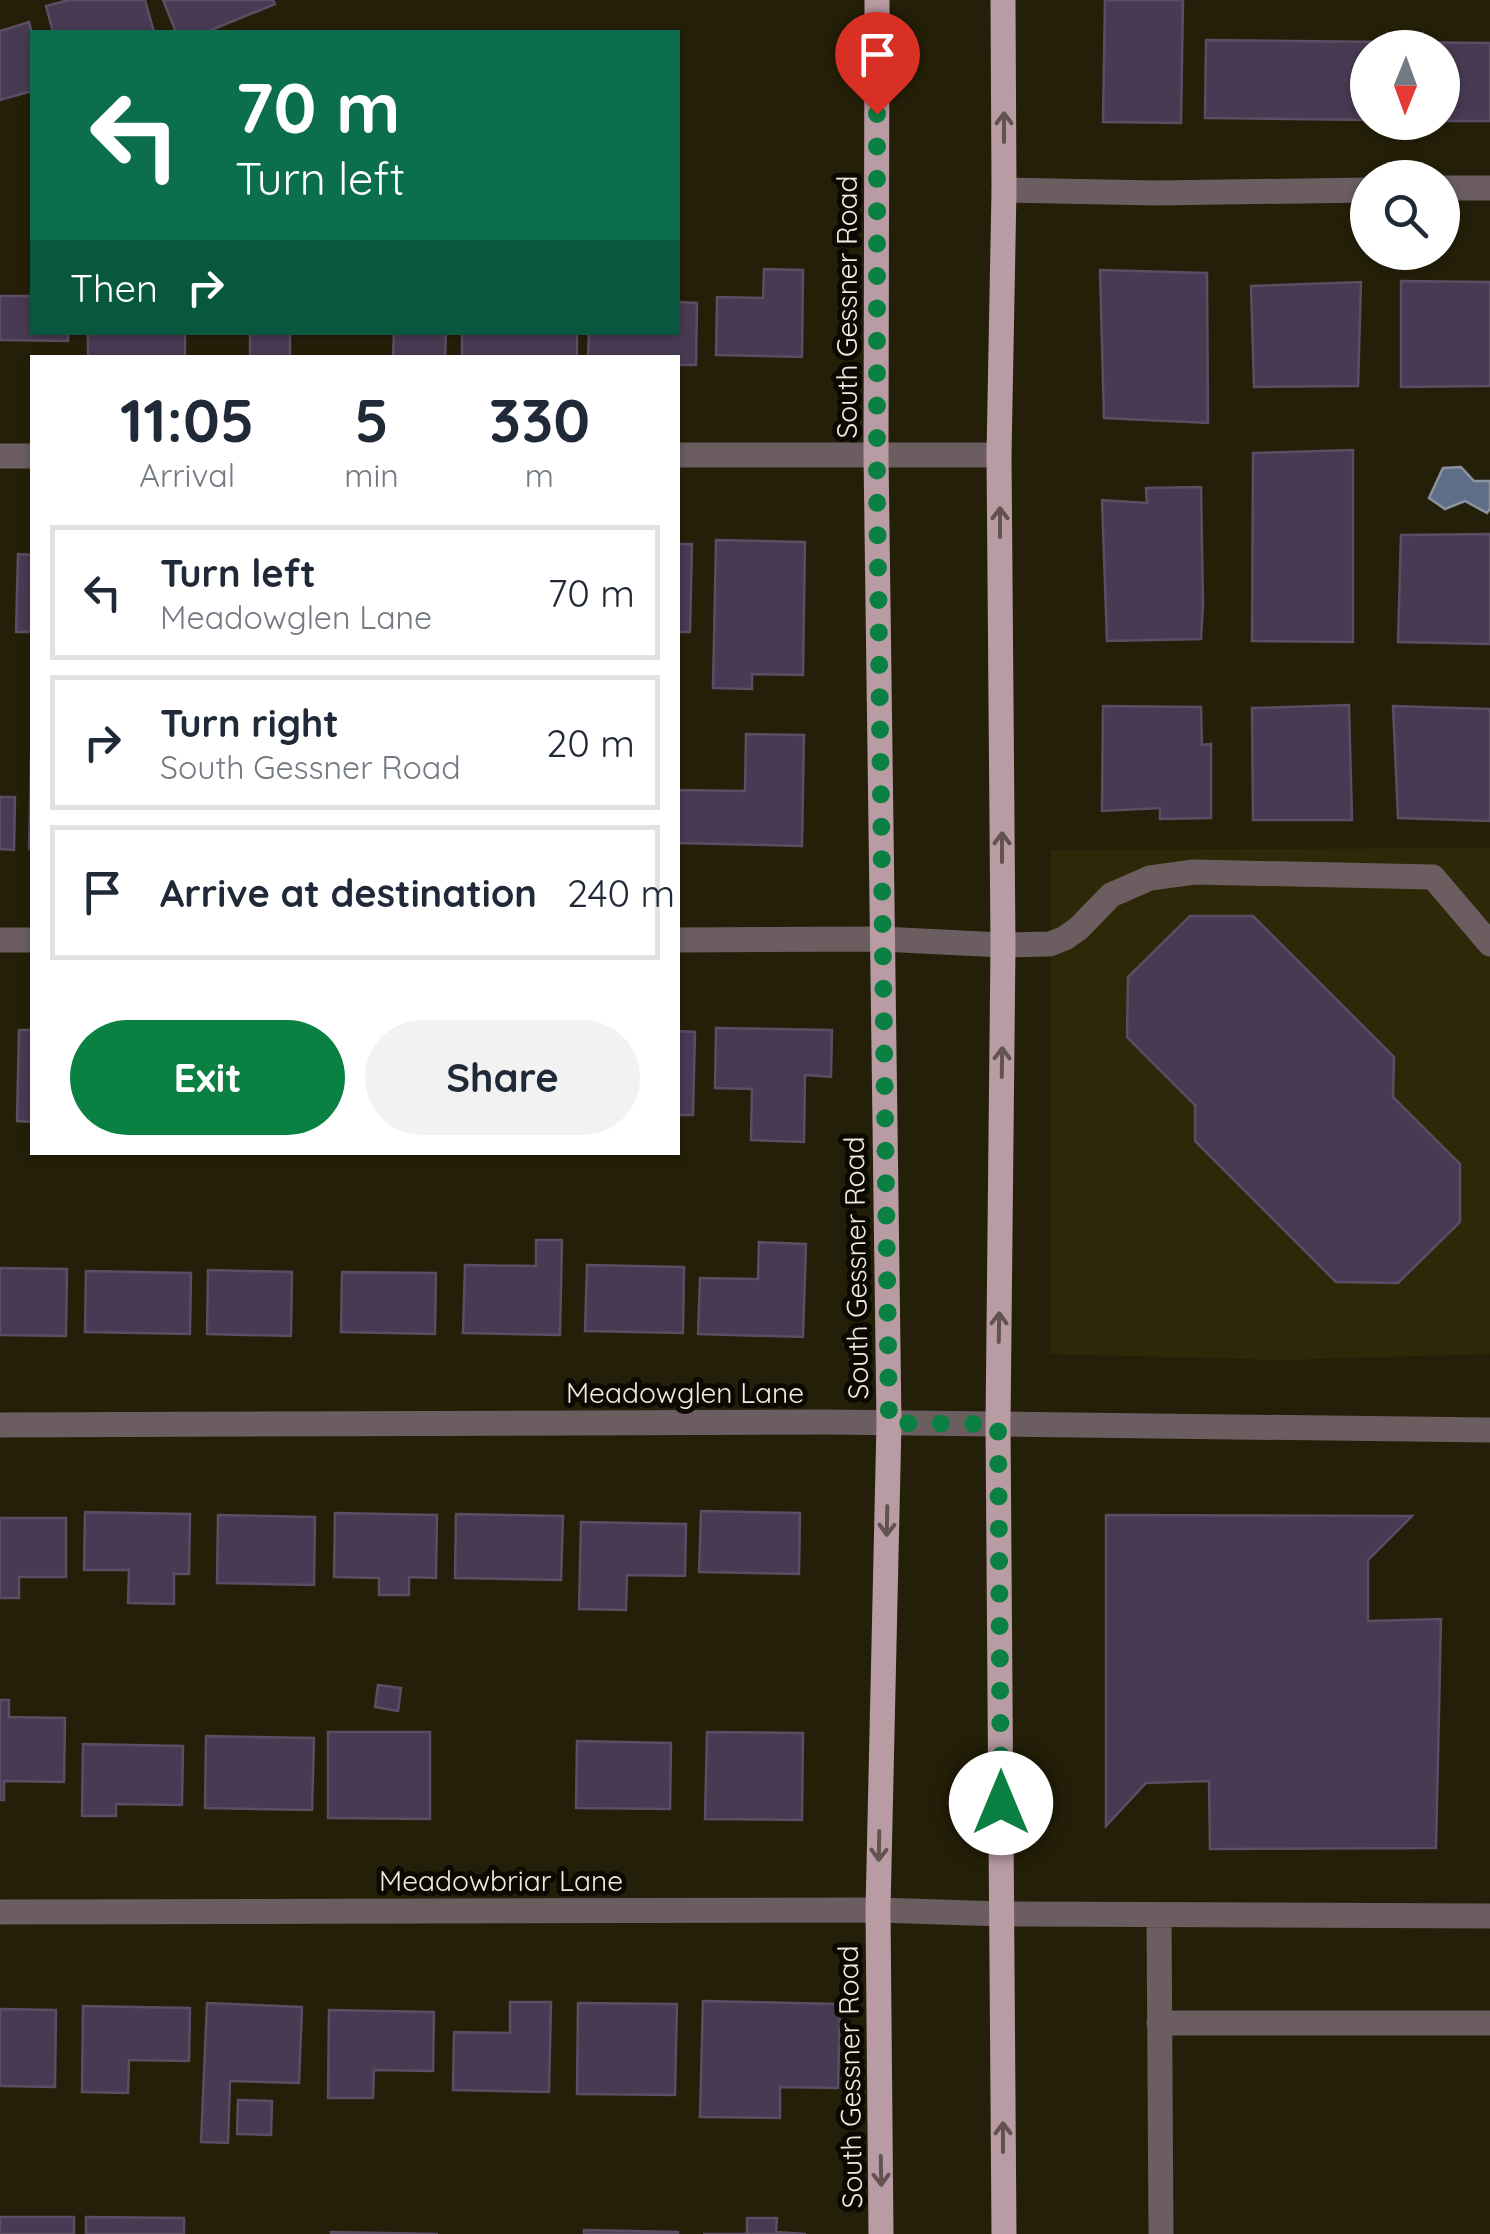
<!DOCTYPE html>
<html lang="en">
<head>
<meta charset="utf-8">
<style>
	:root { --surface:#fff; --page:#f2f2f3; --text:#1f2937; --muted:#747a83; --line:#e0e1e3; --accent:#0b8043 }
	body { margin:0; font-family:Quicksand,sans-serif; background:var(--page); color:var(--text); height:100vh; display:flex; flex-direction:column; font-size:38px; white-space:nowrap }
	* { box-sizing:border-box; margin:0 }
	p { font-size:32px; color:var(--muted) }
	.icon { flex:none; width:55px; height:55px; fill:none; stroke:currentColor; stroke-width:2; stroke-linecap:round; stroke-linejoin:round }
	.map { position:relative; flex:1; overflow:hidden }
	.drawer { position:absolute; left:30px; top:355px; width:650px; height:800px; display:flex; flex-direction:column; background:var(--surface); border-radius:0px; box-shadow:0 2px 8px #0004 }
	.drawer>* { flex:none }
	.hud { position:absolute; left:30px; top:30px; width:650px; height:305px; border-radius:0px; box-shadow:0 2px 8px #0004; background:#0b6e4f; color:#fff; overflow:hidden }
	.needle { width:65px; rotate:181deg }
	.fabs { position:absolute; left:1350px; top:30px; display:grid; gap:20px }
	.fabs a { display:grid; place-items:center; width:110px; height:110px; border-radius:50%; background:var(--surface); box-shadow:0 2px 8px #0004; font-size:50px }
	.pin { position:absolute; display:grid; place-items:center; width:85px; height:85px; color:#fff; margin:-102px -42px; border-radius:50% 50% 50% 0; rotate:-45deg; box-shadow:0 0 10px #0007 }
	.pin .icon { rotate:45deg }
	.me { position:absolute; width:110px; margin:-55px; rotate:0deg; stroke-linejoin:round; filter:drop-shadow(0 0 8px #0008) }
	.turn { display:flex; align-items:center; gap:35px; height:210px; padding:0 40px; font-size:45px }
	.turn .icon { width:130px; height:130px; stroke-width:2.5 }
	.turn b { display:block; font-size:70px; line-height:85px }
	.then { display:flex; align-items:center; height:95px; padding:0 40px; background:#0003; gap:20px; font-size:38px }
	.eta { display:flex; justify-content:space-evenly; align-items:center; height:170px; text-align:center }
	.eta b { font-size:60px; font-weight:800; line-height:70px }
	.button { display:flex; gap:20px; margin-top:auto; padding:20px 40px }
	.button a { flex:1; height:115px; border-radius:60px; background:var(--accent); color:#fff; font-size:40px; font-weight:800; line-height:115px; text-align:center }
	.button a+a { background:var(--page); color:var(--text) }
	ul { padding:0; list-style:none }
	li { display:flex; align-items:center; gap:30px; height:135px; margin:0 20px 15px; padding:0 20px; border:5px solid var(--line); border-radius:0px }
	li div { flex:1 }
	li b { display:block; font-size:38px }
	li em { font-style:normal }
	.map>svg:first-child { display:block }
</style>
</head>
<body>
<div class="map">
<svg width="1490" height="2234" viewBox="0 0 1490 2234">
	<rect width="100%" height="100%" fill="#241f08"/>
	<path fill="#2e2808" d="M1490,848V1354L1285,1360L1050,1354L1051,850Z"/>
	<path fill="#5d6e86" stroke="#8994a0" stroke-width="2.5" d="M1461,467L1474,481H1490V509L1487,513L1465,501L1445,509L1429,498L1443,468Z"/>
	<path fill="#483a52" stroke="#5b4e64" stroke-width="2.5" d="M69,0H145L154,32H53L46,6Z
		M163,0H273L275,4L211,30L212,32H176Z
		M1105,0H1183L1181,123L1103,122Z
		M29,22L32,34V91L0,100V31Z
		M1206,40L1490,43V121H1442V48H1368V120L1205,118Z
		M764,269L803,270L802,357L716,355L717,297L763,298Z
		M1100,270L1207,273L1208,423L1104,418Z
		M1401,281L1490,282V386L1401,387Z
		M1361,282L1358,386L1254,387L1251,286Z
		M0,296H32V332H68V341L0,340Z
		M678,302L697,303L696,365H678V358H588L589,332H678Z
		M88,332H185V358H88Z
		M250,332H290V358H250Z
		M394,332H446L445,358H393Z
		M462,332H577V358H462Z
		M1353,450V642L1252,641L1253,453Z
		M1201,487L1203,604L1201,639L1107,641L1102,500L1147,503L1146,488Z
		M1490,534V644L1398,642L1401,535Z
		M716,540L805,542L803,675L752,674V689L713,688Z
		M678,544H692L690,632H678Z
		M18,554L32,555V632H16Z
		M1349,705L1352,820H1253L1252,708Z
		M1103,706L1201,707L1202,745L1211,744V818L1160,819V808L1102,811Z
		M1393,706L1490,709V821L1398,818Z
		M746,734L804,735L802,846L678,843V790L745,791Z
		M31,756H32V849H29Z
		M0,797H15L14,850L0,849Z
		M1190,916H1253L1394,1057L1393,1097L1460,1164V1222L1398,1283L1336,1282L1195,1141V1105L1127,1037L1128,977Z
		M716,1028L832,1030L831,1077L805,1075L804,1142L751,1140L752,1089L715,1088Z
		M19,1030H32V1122L17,1121Z
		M678,1031L695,1032L693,1115H678Z
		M536,1240H562L560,1335L463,1333L465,1265L536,1266Z
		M759,1242L806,1244L803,1337L698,1334L700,1278L758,1279Z
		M587,1265L684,1267L683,1333L585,1331Z
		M0,1268L67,1269L66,1336L0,1335Z
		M208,1270L292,1272L291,1336L207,1334Z
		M86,1271L191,1273L190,1334L85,1332Z
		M342,1272L436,1273L435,1334L341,1332Z
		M701,1511L800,1513L799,1574L699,1572Z
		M85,1512L190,1514L189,1574H174V1604L128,1603L129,1570H84Z
		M335,1513L437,1515L436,1578L409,1577V1595H379V1578L334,1577Z
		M456,1514L563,1516L561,1580L455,1578Z
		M218,1515L315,1517L314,1585L217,1583Z
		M1106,1515L1412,1516L1368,1560V1621L1441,1619L1436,1848L1210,1849L1209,1781L1146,1783L1106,1826Z
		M0,1518H66V1577H19V1598H0Z
		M581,1522L686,1524L685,1576L627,1575L626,1610L579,1609Z
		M378,1685L401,1688L398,1711L375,1707Z
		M0,1700H9V1717L65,1718L64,1782L4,1781V1800H0Z
		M328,1732H430V1819L328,1818Z
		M707,1732L803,1733L802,1820L705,1819Z
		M206,1736L314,1738L312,1810L205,1808Z
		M577,1741L671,1743L670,1809L576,1808Z
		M83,1744L183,1746L182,1805L116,1804V1816H82Z
		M703,2001L840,2004L838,2088L780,2087V2118L700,2117Z
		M510,2002H551L549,2092L453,2090L454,2032L510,2033Z
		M207,2003L302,2007L299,2083L230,2081L228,2143L201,2142Z
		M578,2003L677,2004L675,2095L577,2094Z
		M83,2006L190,2008L189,2061L129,2060L128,2093L82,2092Z
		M0,2009L56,2010L55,2087L0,2086Z
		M329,2010L434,2012L433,2071L374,2070L373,2098H328Z
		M238,2100L272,2101L271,2135L237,2134Z
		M0,2217H74V2234H0Z
		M86,2217L184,2218V2234H86Z
		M747,2218H777L776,2232L806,2234H703H747Z
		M584,2230L678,2232V2234H584Z
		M331,2232L438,2234H331Z"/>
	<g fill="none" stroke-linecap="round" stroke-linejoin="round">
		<path stroke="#6b5d60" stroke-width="25" d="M1442,188H1490
			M1004,190L1157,193L1368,190
			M678,455H999
			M0,456H32
			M0,940H32
			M678,940L881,939L1003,945L1050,944L1065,938L1079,928L1111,895L1150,878L1194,872L1433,877L1490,944
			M0,1425L825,1422L1490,1430
			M0,1912L878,1910L1002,1914L1490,1916
			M1159,1915L1161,2234
			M1159,2023H1490"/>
		<path stroke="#b99ba3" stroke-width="25" d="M877,0L876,455L889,1423L878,1910L881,2234
			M1003,0L1004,190L999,455L1003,945L998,1425L1004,2234"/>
	</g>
	<defs><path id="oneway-shaft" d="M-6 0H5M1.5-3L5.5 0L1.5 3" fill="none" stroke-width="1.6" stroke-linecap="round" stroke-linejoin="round" transform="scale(2.5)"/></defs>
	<g stroke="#625252">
		<use href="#oneway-shaft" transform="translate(1004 127) rotate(-90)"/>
		<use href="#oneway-shaft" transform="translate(1000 522) rotate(-90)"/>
		<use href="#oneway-shaft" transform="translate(1002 847) rotate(-90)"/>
		<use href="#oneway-shaft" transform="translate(1002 1062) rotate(-89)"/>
		<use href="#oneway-shaft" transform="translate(999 1327) rotate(-89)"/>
		<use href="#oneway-shaft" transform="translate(887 1521) rotate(91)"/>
		<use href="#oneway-shaft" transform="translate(879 1846) rotate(91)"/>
		<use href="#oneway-shaft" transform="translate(1003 2137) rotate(-90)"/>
		<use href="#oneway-shaft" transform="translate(881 2171) rotate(89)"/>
	</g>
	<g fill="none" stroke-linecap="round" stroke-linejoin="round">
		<path stroke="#0b8043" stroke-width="18" stroke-dasharray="0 32.4" d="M877,114V492L889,1423L998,1424L1001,1803"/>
	</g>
	<g text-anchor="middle" stroke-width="10" stroke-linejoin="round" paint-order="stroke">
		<g font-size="28" fill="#efecde" stroke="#0b0902">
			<text transform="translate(847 307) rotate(-90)" y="10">South Gessner Road</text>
			<text transform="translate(856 1268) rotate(-91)" y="10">South Gessner Road</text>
			<text x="685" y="1403">Meadowglen Lane</text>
			<text x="501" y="1891">Meadowbriar Lane</text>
			<text transform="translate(850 2077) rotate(-91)" y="10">South Gessner Road</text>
		</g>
	</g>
</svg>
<div class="fabs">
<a><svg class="needle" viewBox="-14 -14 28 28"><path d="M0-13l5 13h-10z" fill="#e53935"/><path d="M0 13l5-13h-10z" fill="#747a83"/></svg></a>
<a><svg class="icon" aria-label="search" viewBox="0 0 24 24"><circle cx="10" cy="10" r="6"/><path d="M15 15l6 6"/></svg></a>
</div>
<div class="pin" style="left:877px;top:114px;background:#d93025"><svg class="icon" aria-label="arrive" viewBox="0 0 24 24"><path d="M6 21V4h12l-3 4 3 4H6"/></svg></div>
<svg class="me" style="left:1001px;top:1803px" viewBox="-20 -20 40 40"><circle r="19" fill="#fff"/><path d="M0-13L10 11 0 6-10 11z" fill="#0b8043"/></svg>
<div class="hud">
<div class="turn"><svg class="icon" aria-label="left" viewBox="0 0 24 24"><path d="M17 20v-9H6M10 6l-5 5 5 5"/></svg><div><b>70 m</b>Turn left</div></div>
<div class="then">Then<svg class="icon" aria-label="right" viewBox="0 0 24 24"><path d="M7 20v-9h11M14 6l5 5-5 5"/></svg></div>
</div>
<section class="drawer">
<div class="eta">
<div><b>11:05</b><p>Arrival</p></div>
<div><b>5</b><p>min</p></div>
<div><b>330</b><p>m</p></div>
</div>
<ul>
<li><svg class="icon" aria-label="left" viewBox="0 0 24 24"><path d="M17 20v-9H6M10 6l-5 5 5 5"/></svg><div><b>Turn left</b><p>Meadowglen Lane</p></div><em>70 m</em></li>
<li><svg class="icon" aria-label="right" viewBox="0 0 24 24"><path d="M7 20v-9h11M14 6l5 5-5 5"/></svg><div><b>Turn right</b><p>South Gessner Road</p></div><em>20 m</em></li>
<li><svg class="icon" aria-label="arrive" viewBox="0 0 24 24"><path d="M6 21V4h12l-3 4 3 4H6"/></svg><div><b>Arrive at destination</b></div><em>240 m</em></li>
</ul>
<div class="button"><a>Exit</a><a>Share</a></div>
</section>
</div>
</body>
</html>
